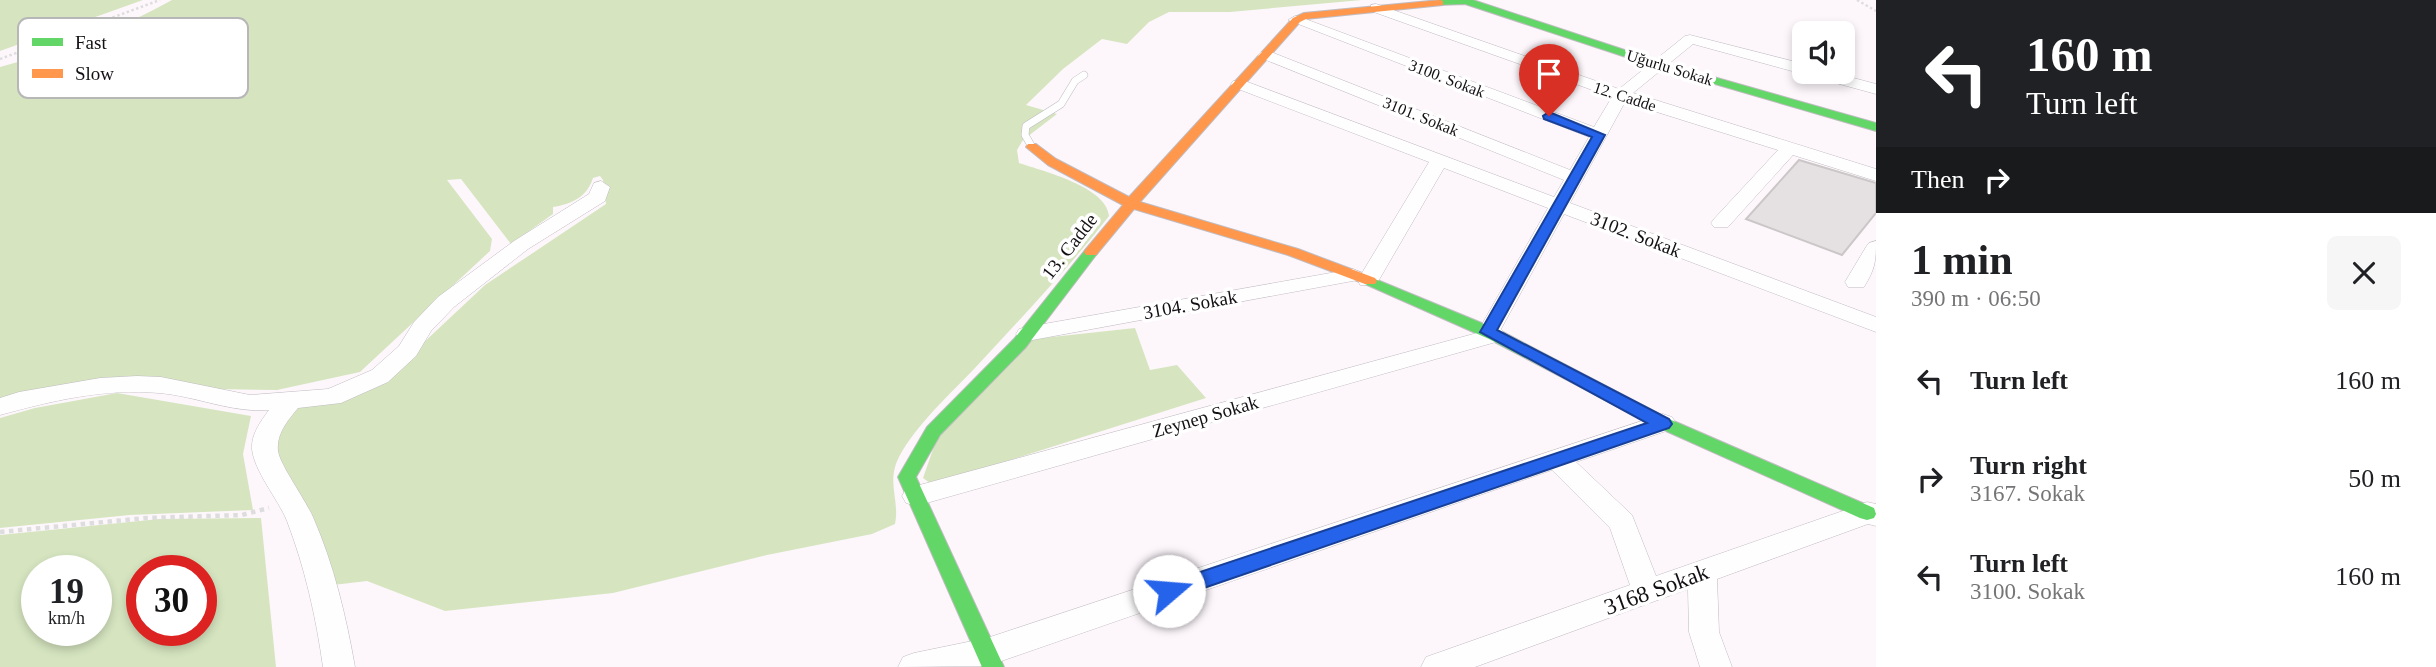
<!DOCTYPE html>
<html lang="en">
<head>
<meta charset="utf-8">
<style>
	:root { --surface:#fff; --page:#f6f6f6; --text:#202124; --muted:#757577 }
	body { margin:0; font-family:"Times New Roman",serif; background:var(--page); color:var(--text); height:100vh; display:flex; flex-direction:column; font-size:26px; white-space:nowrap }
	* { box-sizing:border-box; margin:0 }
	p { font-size:23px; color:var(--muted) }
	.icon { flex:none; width:38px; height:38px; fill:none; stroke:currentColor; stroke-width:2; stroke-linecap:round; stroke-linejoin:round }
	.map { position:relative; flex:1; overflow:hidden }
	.sheet { display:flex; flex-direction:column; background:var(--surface); width:560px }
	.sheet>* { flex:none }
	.hud { background:#202124; color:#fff; overflow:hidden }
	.buttons { position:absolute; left:1792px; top:21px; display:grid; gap:14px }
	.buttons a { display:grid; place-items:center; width:63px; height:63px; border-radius:10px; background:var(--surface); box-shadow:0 4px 10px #0003; font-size:35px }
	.speed { position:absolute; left:21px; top:555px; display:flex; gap:14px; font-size:35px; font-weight:700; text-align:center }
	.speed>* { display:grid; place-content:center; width:91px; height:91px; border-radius:50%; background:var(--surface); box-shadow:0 4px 10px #0003; line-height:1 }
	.speed small { font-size:18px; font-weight:400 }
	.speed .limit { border:10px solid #d22; background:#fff; color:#111 }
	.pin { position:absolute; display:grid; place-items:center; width:60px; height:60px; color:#fff; margin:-72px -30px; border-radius:50% 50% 50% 0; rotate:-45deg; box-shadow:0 0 7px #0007 }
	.pin .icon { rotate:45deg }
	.me { position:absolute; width:77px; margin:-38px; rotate:72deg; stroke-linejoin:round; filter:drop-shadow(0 0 5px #0008) }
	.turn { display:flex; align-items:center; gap:24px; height:147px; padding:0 35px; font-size:32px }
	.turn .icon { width:91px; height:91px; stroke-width:2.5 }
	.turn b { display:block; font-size:49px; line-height:60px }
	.then { display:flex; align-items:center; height:66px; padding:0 35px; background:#0003; gap:14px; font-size:26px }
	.round { display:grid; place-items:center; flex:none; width:74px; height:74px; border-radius:10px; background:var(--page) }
	.headline { display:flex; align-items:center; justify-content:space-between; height:119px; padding:0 35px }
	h1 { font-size:42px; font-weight:700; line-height:52px }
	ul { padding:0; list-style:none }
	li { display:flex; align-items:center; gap:21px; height:98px; padding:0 35px }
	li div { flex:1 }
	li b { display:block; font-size:26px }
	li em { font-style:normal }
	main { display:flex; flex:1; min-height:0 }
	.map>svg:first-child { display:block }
</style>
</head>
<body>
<main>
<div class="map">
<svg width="1876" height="667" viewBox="0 0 1876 667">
	<rect width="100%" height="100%" fill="#fdf7fc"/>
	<path fill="#d6e5c0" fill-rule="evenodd" d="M0,0H143L0,51Z
		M172,0H1362L1230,12H1169L1149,22L1127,44L1102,39L1063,69L1026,105L1057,114L1023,140L1017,150L1019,163C1043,171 1107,187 1109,216C1068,269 1021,318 975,368C950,394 916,425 899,457C886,482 900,500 895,524L872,534L767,555L613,593L445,611L367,581L316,587L260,453L277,413L388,376L485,285L606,204L603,180L600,176L593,178C587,197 572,204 553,207V214L511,244L461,179L447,180L492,239L490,251L360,372L277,390L214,389L146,383L0,404V67C59,51 119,30 172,0Z
		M1135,328L1150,370L1177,365L1206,398L941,482L930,483L923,478L939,432L1024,340Z
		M117,393L251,416L243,454L253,510L130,515L0,528V418L35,408Z
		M261,518L276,667H0V535L159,519ZM37,570H96V630H37ZM142,570H201V630H142Z"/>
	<path fill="#e5e0e1" stroke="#cbc6c7" stroke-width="2" d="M1799,160L1876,183V213L1842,255L1746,219Z"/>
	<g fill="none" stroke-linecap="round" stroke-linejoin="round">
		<g stroke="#c0bcc0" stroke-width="8">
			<path id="lane" d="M1032,147L1025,135L1026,126L1061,104L1075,81L1084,75"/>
		</g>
		<g stroke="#c0bcc0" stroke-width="1">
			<path id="street" d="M1376,4L1619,89L1685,36L1690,35L1804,64V72H1831L1876,84V94L1693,44L1633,93L1876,169V181L1793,155L1728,227H1714L1711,223L1714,219L1778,150L1625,102L1570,203L1876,317V332L1564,214L1501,329L1506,335L1503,340L916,506L906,503L902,496L906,489L916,486L1477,333L1548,208L1444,168L1376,285H1360L1358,280L1027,341L1019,339L1016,334L1019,329L1027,327L1353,269L1362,273L1429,162L1233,87L1231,84L1233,81H1245L1554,197L1564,180L1261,58L1258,55L1261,52H1271L1570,170L1589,137L1288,20L1295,16L1300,17L1594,127L1612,97L1371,11V5Z
				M601,181L610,187L605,201L528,249L454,307L431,331L416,356L388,382L341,403L298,408C288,420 276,434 278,451C280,465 305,499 313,517C334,565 346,616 355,667H323C316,617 305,568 287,521C278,499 254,471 252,449C251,434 261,421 269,410C231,413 196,396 159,393C105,388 51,401 0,415V398L19,392L100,378L137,376L161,377L250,395L328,389L372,370L399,346L414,322L438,297L514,241L589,194L594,183Z
				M1876,241C1876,262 1875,269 1864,287H1848L1845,282L1866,247L1869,243Z
				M1663,414L1672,417L1676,423L1672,429L1576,462L1632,515L1656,576L1857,506L1867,502L1876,504V526L1868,524L1717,579L1719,632L1732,667H1700L1689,632L1688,589L1475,667H1421L1426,657L1630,585L1610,528L1552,470L987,666L898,667L903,657L914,653L987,638Z"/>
		</g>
		<g stroke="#c0bcc0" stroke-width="2">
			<path id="fast" d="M1440,0H1473L1661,62L1876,123V131L1653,66L1465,4L1437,5V1Z
				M1091,248L1096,249L1098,252L1096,255L1026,347L940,435L916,477L1004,667H982L898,477L927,427L1014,339L1086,249Z
				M1370,277L1501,331L1669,419L1874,508L1876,514L1874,518L1867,520L1860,518L1657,427L1489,339L1365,284L1363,281Z"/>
		</g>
		<g stroke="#c0bcc0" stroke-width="2">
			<path id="slow" d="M1440,0L1443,1V5L1306,19L1300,22L1140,202L1298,249L1375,278L1377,281L1375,284H1365L1288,255L1134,209L1096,255H1086L1084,252L1086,249L1123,205L1048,165L1026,147L1028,144H1036L1056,159L1129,197L1293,18L1304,13Z"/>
		</g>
		<path stroke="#deddde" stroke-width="2.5" stroke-dasharray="2.5 2.5" stroke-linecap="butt" d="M1857,0L1876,11
			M0,59L160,0"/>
		<path stroke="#deddde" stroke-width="4.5" stroke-dasharray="4.5 4.5" stroke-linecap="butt" d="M0,532L146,518L242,515L269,508"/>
		<use href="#lane" stroke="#fffeff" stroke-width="7"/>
		<use href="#street" fill="#fffeff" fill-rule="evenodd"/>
		<use href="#fast" fill="#63d668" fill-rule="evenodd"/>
		<use href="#slow" fill="#ff974d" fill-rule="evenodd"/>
	</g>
	<path fill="#2563eb" stroke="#184099" stroke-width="2" d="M1549,112L1605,135L1497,330L1669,419L1672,424L1669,428L1169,600L1161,597L1158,591L1161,585L1647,423L1480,332L1592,137L1544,119L1543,116Z"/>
	<g text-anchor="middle" stroke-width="7" stroke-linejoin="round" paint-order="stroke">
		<g font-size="16" fill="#131013" stroke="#fff">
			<text transform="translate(1670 67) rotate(17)" y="6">Uğurlu Sokak</text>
			<text transform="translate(1447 78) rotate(21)" y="6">3100. Sokak</text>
			<text transform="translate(1625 96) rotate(18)" y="6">12. Cadde</text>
			<text transform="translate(1421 116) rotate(22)" y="6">3101. Sokak</text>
		</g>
		<g font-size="19" fill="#131013" stroke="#fff">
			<text transform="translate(1636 234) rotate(21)" y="7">3102. Sokak</text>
			<text transform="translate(1069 246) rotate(-52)" y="7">13. Cadde</text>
			<text transform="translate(1190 304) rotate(-10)" y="7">3104. Sokak</text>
			<text transform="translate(1205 416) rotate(-16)" y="7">Zeynep Sokak</text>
		</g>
		<g font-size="23" fill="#131013" stroke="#fff">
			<text transform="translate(1656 589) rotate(-20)" y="8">3168 Sokak</text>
		</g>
	</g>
	<rect x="18" y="18" width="230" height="80" rx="10" fill="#fff" stroke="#b8b7b8" stroke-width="2"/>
	<rect x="32" y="38" width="31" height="8" fill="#63d668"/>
	<rect x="32" y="69" width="31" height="9" fill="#ff974d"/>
	<g font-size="19" fill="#131013">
		<text x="75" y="49">Fast</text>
		<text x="75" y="80">Slow</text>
	</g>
</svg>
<div class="buttons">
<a><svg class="icon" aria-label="sound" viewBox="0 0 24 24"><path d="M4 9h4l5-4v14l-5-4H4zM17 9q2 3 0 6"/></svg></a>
</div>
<div class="speed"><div>19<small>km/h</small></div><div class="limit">30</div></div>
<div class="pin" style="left:1549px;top:116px;background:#d93025"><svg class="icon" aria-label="arrive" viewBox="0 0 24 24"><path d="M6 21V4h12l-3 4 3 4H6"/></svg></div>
<svg class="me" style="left:1169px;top:591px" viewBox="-20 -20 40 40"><circle r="19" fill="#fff"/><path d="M0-13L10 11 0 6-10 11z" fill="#2563eb"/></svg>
</div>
<section class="sheet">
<div class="hud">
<div class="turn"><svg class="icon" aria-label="left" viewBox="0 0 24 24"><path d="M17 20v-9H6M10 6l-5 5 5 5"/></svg><div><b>160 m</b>Turn left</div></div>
<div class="then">Then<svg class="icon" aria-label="right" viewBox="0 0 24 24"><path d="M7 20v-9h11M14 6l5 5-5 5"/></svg></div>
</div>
<div class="headline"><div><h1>1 min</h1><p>390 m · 06:50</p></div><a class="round"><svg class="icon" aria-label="close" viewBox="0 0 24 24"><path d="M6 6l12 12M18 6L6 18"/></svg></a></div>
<ul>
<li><svg class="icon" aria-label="left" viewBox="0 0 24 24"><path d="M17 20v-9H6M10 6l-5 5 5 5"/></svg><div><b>Turn left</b></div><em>160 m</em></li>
<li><svg class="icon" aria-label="right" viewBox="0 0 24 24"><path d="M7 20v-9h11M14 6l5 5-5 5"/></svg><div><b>Turn right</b><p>3167. Sokak</p></div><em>50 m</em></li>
<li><svg class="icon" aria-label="left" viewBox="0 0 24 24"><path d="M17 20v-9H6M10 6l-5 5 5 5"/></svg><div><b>Turn left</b><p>3100. Sokak</p></div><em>160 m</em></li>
</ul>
</section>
</main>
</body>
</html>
